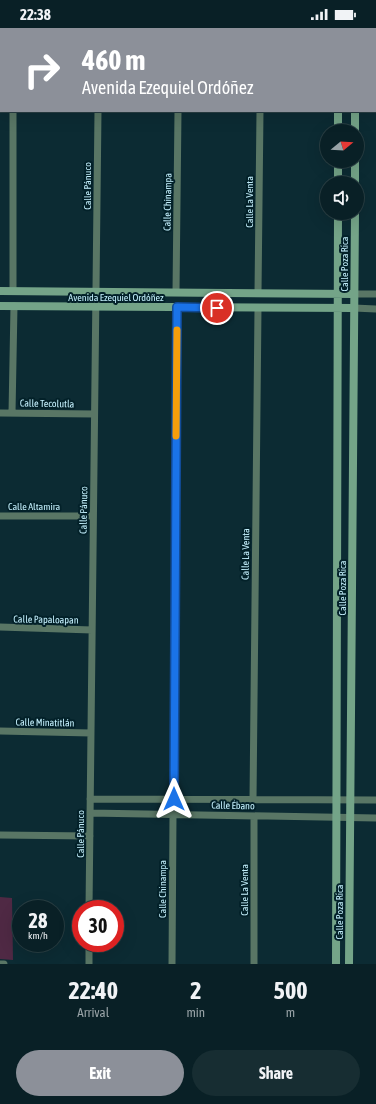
<!DOCTYPE html>
<html lang="en">
<head>
<meta charset="utf-8">
<style>
	:root { --surface:#092026; --page:#172d32; --text:#f1f3f6; --muted:#99a3a7; --line:#293e43; --accent:#8c9099 }
	body { margin:0; font-family:"Asap Condensed",sans-serif; background:var(--page); color:var(--text); height:100vh; display:flex; flex-direction:column; font-size:15px; white-space:nowrap }
	* { box-sizing:border-box; margin:0 }
	p { font-size:13px; color:var(--muted) }
	.icon { flex:none; width:22px; height:22px; fill:none; stroke:currentColor; stroke-width:2; stroke-linecap:round; stroke-linejoin:round }
	.map { position:relative; height:936px; overflow:hidden }
	.drawer { display:flex; flex-direction:column; background:var(--surface); flex:1 }
	.drawer>* { flex:none }
	.guide { position:absolute; left:0px; top:0px; width:376px; height:84px; box-shadow:0 4px 16px #0002,0 0 0 1px var(--line); background:#8c9099; color:#fff; overflow:hidden }
	.needle { width:26px; rotate:72deg }
	.tools { position:absolute; left:320px; top:96px; display:grid; gap:8px }
	.tools a { display:grid; place-items:center; width:44px; height:44px; border-radius:50%; background:var(--surface); box-shadow:0 4px 16px #0002,0 0 0 1px var(--line); font-size:20px }
	.speed { position:absolute; left:12px; top:872px; display:flex; gap:8px; font-size:20px; font-weight:700; text-align:center }
	.speed>* { display:grid; place-content:center; width:52px; height:52px; border-radius:50%; background:var(--surface); box-shadow:0 4px 16px #0002,0 0 0 1px var(--line); line-height:1 }
	.speed small { font-size:10px; font-weight:400 }
	.speed .limit { border:6px solid #d22; background:#fff; color:#111 }
	.pin { position:absolute; display:grid; place-items:center; width:34px; height:34px; color:#fff; margin:-17px; border:2px solid #fff; border-radius:50%; box-shadow:0 1px 4px #0007 }
	.me { position:absolute; width:44px; margin:-22px; rotate:0deg; stroke-linejoin:round; filter:drop-shadow(0 0 3px #0008) }
	.turn { display:flex; align-items:center; gap:14px; height:84px; padding:0 16px; font-size:18px }
	.turn .icon { width:52px; height:52px; stroke-width:2.5 }
	.turn b { display:block; font-size:28px; line-height:34px }
	.eta { display:flex; justify-content:space-evenly; align-items:center; height:68px; text-align:center }
	.eta b { font-size:24px; font-weight:700; line-height:28px }
	.button { display:flex; gap:8px; margin-top:auto; padding:8px 16px }
	.button a { flex:1; height:46px; border-radius:24px; background:var(--accent); color:#fff; font-size:16px; font-weight:700; line-height:46px; text-align:center }
	.button a+a { background:var(--page); color:var(--text) }
	.status { display:flex; justify-content:space-between; align-items:center; height:28px; padding:0 20px; background:var(--surface); direction:ltr }
	.status svg { height:11px; fill:currentColor }
	.map>svg:first-child { display:block }
</style>
</head>
<body>
<div class="status"><b>22:38</b><svg viewBox="0 0 49 12"><path d="M0 12V9h3v3zM5 12V6h3v6zM10 12V3h3v9zM15 12V0h3v12zM26 1h20v11H26zM47 4h2v5h-2z"/></svg></div>
<div class="map">
<svg width="376" height="936" viewBox="0 0 376 936">
	<rect width="100%" height="100%" fill="#0c2b33"/>
	<path fill="#4f2944" d="M0,869L12,870L13,932L0,931Z"/>
	<g fill="none" stroke-linecap="round" stroke-linejoin="round">
		<path stroke="#597665" stroke-width="7" d="M14,1V0
			M98,1V0
			M179,1V0
			M260,1V0
			M375,47H376
			M13,263V83
			M176,264L178,83
			M258,265L260,83
			M354,266H376
			M354,280L376,281
			M0,385L94,386
			M12,385L14,278
			M0,488H93
			M0,599L92,602
			M0,703L91,705
			M90,771L376,772
			M174,771L177,279
			M253,772L258,280
			M90,785L376,790
			M0,807L90,808
			M89,881L98,83
			M0,936H4
			M89,936V915
			M172,936L173,787
			M254,936V788"/>
		<path stroke="#74a488" stroke-width="8" d="M339,1V0
			M356,1V0
			M338,103V83
			M355,103V83
			M338,155V133
			M355,155V133
			M0,263L354,266
			M0,278L354,280
			M336,936L338,185
			M349,936L355,185"/>
	</g>
	<g fill="none" stroke-linecap="round" stroke-linejoin="round">
		<g stroke="#114b97" stroke-width="10">
			<path id="route" d="M174,771L177,279L217,280"/>
		</g>
		<use href="#route" stroke="#1a73e8" stroke-width="7"/>
		<path stroke="#f59e0b" stroke-width="7" d="M176,408L177,302"/>
	</g>
	<g text-anchor="middle" stroke-width="4" stroke-linejoin="round" paint-order="stroke">
		<g font-size="10" fill="#c4f0fd" stroke="#032129">
			<text transform="translate(87 158) rotate(-90)" y="4">Calle Pánuco</text>
			<text transform="translate(167 174) rotate(-89)" y="4">Calle Chinampa</text>
			<text transform="translate(249 174) rotate(-90)" y="4">Calle La Venta</text>
			<text transform="translate(344 236) rotate(-90)" y="4">Calle Poza Rica</text>
			<text x="116" y="273">Avenida Ezequiel Ordóñez</text>
			<text transform="translate(47 375) rotate(1)" y="4">Calle Tecolutla</text>
			<text x="34" y="482">Calle Altamira</text>
			<text transform="translate(83 482) rotate(-89)" y="4">Calle Pánuco</text>
			<text transform="translate(245 526) rotate(-89)" y="4">Calle La Venta</text>
			<text transform="translate(342 560) rotate(-90)" y="4">Calle Poza Rica</text>
			<text transform="translate(46 591) rotate(1)" y="4">Calle Papaloapan</text>
			<text transform="translate(45 694) rotate(1)" y="4">Calle Minatitlán</text>
			<text transform="translate(233 777) rotate(1)" y="4">Calle Ébano</text>
			<text transform="translate(80 806) rotate(-90)" y="4">Calle Pánuco</text>
			<text transform="translate(162 861) rotate(-90)" y="4">Calle Chinampa</text>
			<text transform="translate(244 862) rotate(-90)" y="4">Calle La Venta</text>
			<text transform="translate(339 884) rotate(-90)" y="4">Calle Poza Rica</text>
		</g>
	</g>
</svg>
<div class="tools">
<a><svg class="needle" viewBox="-14 -14 28 28"><path d="M0-13l5 13h-10z" fill="#e53935"/><path d="M0 13l5-13h-10z" fill="#99a3a7"/></svg></a>
<a><svg class="icon" aria-label="sound" viewBox="0 0 24 24"><path d="M4 9h4l5-4v14l-5-4H4zM17 9q2 3 0 6"/></svg></a>
</div>
<div class="speed"><div>28<small>km/h</small></div><div class="limit">30</div></div>
<div class="pin" style="left:217px;top:280px;background:#d93025"><svg class="icon" aria-label="arrive" viewBox="0 0 24 24"><path d="M6 21V4h12l-3 4 3 4H6"/></svg></div>
<svg class="me" style="left:174px;top:771px" viewBox="-20 -20 40 40"><path d="M0-17L14 15 0 8-14 15z" fill="#1a73e8" stroke="#fff" stroke-width="4"/></svg>
<div class="guide">
<div class="turn"><svg class="icon" aria-label="right" viewBox="0 0 24 24"><path d="M7 20v-9h11M14 6l5 5-5 5"/></svg><div><b>460 m</b>Avenida Ezequiel Ordóñez</div></div>
</div>
</div>
<section class="drawer">
<div class="eta">
<div><b>22:40</b><p>Arrival</p></div>
<div><b>2</b><p>min</p></div>
<div><b>500</b><p>m</p></div>
</div>
<div class="button"><a>Exit</a><a>Share</a></div>
</section>
</body>
</html>
